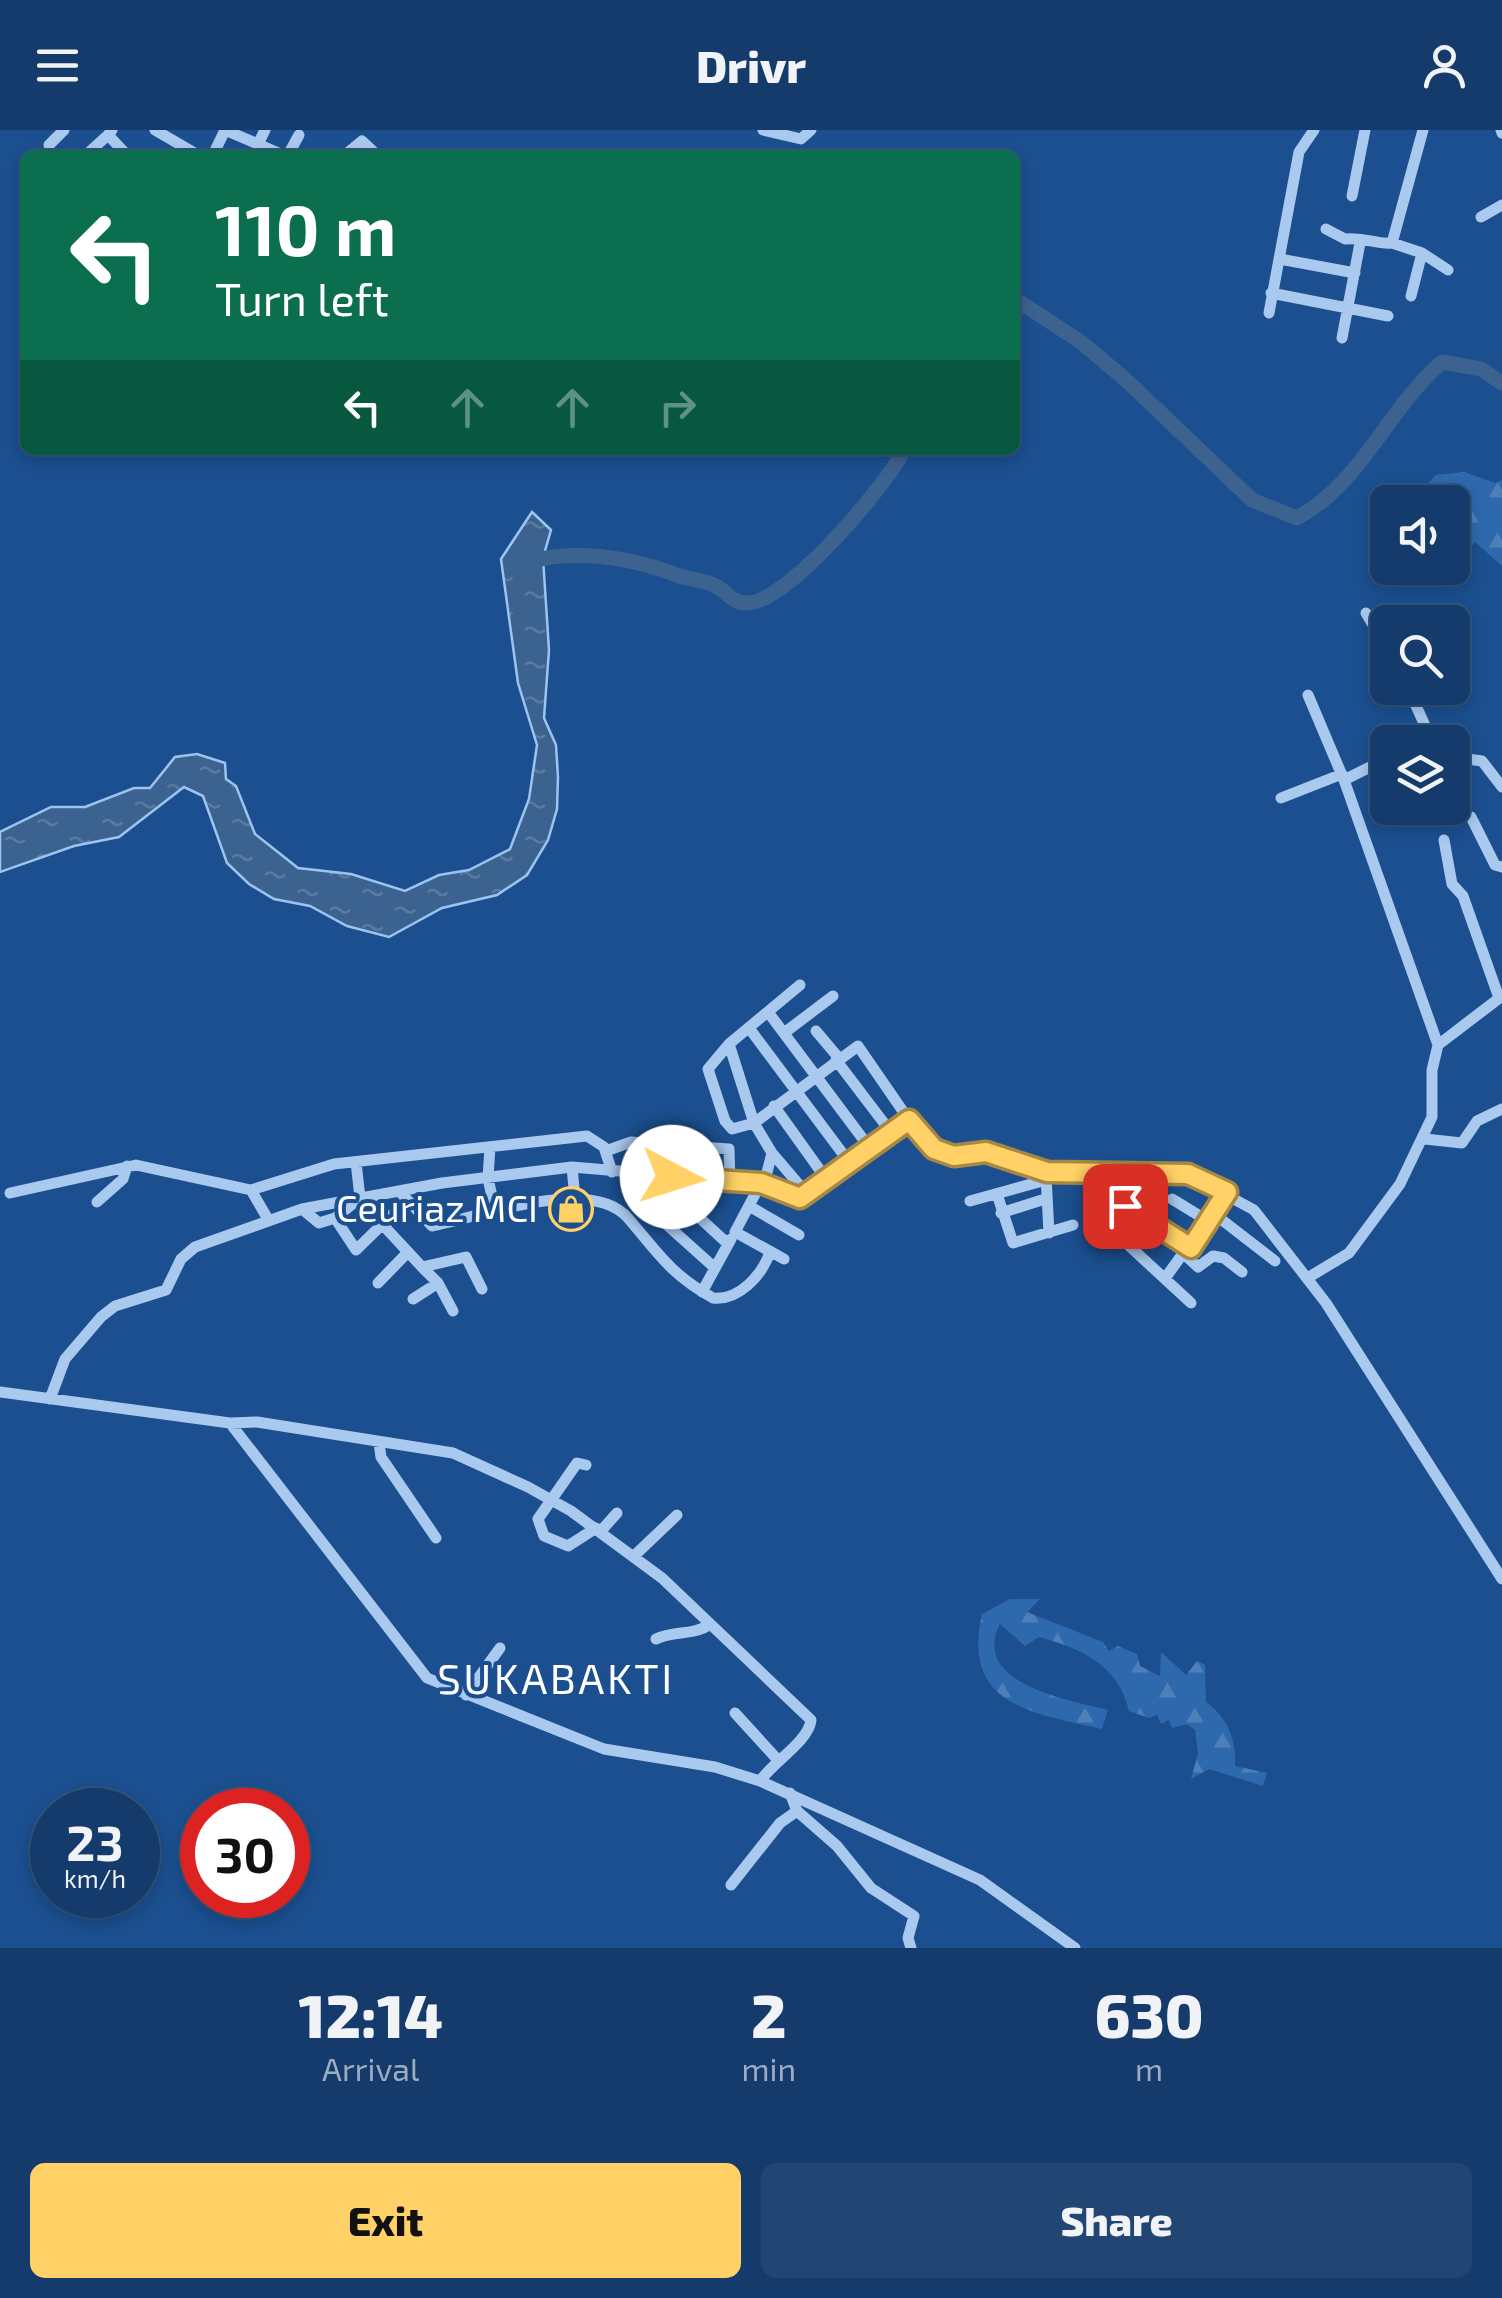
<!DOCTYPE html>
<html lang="en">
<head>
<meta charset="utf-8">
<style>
	:root { --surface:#143b6b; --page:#214673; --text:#f1f3f6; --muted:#9dadc1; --line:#33557e; --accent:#ffd166 }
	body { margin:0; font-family:"Exo 2",sans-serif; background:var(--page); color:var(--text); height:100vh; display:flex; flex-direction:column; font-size:38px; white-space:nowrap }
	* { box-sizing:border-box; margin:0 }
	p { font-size:32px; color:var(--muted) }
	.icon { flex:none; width:55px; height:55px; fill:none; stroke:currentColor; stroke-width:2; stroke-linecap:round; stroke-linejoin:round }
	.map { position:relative; height:1818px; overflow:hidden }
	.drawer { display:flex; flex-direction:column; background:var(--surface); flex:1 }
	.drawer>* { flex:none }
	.banner { position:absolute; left:20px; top:20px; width:1000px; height:305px; border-radius:15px; box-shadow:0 5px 15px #0003,0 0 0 2px var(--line); background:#0b6e4f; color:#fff; overflow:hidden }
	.tools { position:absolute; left:1370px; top:355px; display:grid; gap:20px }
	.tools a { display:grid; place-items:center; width:100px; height:100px; border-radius:15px; background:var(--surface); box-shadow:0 5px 15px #0003,0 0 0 2px var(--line); font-size:50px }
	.speed { position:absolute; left:30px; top:1658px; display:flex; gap:20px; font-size:50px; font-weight:700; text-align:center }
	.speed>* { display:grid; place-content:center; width:130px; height:130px; border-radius:50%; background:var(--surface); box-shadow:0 5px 15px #0003,0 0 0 2px var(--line); line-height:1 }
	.speed small { font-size:25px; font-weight:400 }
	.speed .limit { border:15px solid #d22; background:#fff; color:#111 }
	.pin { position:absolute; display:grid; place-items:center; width:85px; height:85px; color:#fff; margin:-42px; border-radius:20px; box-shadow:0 5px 15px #0006 }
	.me { position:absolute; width:110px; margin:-55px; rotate:95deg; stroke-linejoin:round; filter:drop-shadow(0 0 8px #0008) }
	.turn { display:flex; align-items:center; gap:35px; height:210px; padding:0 30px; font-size:45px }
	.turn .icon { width:130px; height:130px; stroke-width:2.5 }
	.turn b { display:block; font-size:70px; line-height:85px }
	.lanes { display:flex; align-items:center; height:95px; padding:0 30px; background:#0003; justify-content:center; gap:50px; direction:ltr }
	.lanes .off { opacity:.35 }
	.eta { display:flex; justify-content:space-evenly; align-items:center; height:170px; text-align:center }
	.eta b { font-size:60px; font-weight:800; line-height:70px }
	.action { display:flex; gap:20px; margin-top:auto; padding:20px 30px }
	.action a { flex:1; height:115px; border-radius:15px; background:var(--accent); color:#111; font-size:40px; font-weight:800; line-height:115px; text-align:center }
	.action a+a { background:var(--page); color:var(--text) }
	header { display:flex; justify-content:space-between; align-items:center; height:130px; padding:0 30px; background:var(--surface); font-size:45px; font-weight:800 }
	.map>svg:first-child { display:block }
</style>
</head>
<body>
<header><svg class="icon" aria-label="menu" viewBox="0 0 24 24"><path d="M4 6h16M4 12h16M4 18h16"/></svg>Drivr<svg class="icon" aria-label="person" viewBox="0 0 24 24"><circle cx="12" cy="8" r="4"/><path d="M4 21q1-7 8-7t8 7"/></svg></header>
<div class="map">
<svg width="1502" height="1818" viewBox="0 0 1502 1818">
	<defs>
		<pattern id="forest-firs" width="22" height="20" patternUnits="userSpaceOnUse" patternTransform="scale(2.5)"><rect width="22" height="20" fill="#2e69ad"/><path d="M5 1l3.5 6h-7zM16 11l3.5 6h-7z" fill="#4d80b9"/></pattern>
		<pattern id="water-ripples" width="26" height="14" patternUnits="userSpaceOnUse" patternTransform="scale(2.5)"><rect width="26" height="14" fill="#3c6290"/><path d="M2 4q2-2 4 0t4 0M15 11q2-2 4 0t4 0" fill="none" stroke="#597aa1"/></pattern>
	</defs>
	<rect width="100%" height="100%" fill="#1b4f8f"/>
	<path fill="url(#forest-firs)" d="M1464,342L1495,353L1502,350V436L1475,412L1453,433L1452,372H1410L1436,345Z
		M1010,1469H1040L1027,1482L1103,1512L1109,1521L1118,1516L1137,1524L1140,1536L1160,1546L1161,1522L1186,1545L1197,1531L1205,1535L1206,1572C1227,1587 1237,1610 1235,1636L1267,1643L1263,1656L1209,1639L1191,1649L1198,1623L1195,1600L1187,1594L1172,1598L1169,1590L1161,1594L1157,1585L1149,1588L1129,1581C1119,1535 1080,1518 1039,1507L1025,1516L1000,1494C969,1554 1072,1571 1108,1580L1102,1599C1033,1583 961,1576 982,1484Z"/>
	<path fill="url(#water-ripples)" stroke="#9cc4f0" stroke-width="2.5" d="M532,382L551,400L543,428L549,520L544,588L556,615L558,647L557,679L548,710L527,745L497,765L442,778L389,807L347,796L310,776L274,769L249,754L227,733L203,666L184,657L119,707L74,716L0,742V702L51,677H85L134,658H150L175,627L197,624L225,633L226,649L236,656L255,704L298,738L351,744L405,761L439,745L469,740L510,719L529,669L537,615L518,553L501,429Z"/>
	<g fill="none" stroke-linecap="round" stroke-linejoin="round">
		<path stroke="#3c6290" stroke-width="15" d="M1015,169L1081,212L1125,249L1252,370L1297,388C1363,352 1387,279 1442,232L1481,239L1502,253
			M529,436L531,431C581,419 632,428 680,446C691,450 706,450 716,456C728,463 733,474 749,473C789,470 886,356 904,320"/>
		<path stroke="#a9c9ee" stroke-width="11" d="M112,0L108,5L127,25
			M155,0L198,25
			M225,0L283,25
			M763,0L801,9L811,0
			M1423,0L1392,113L1422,123L1448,140
			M1501,0L1502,3
			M258,14L265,0
			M49,15L64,0
			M86,25L108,5
			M213,25L225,0
			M288,25L299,5
			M345,25L362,11L377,25
			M1352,66L1365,0
			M1481,87L1502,75
			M1326,99L1345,109C1367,107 1376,115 1392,113
			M1280,129L1355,143
			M1271,163L1388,186
			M1411,166L1422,123
			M1269,183L1299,22L1314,0
			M1342,208L1360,113
			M1366,483L1388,520
			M1408,558L1432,611
			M1308,565L1344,650L1438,915
			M1452,627L1482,631L1502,657
			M1344,650L1388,628
			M1281,668L1342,644
			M1471,687L1495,735L1502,737
			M1444,710L1452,754L1463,766L1499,868
			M768,882L869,1017
			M749,898L849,1032
			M816,901L838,927
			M784,903L833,866
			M729,914L708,939L725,991L732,999L754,993L729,914L800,855
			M836,930L890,1001
			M774,976L827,1050
			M1425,1009L1462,1013L1477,991L1502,979
			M490,1017L488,1048L495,1081
			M606,1021L631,1012L729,1019L730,1052
			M572,1037L575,1069
			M644,1044L667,1095L715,1138
			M1046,1046L1049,1103
			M761,1053L735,1102L784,1129
			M764,1054L772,1023
			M251,1060L269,1091
			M399,1061L432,1096C479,1087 591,1045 628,1088C658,1123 670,1144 713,1168C739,1171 762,1145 770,1122
			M10,1063L136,1035L251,1060L334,1034L587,1006L604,1017L612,1042
			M807,1064L772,1023L754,993L858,916L909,990
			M997,1064L1013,1113L1073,1095
			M1172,1069L1208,1091
			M970,1071L1046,1050
			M97,1072L123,1049L127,1036
			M657,1076L690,1079L728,1114
			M749,1076L799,1105
			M1125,1076L1191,1119
			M302,1079L319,1093L335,1088L360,1068L356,1032
			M1001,1083L1045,1069
			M1213,1083L1275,1131
			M335,1088L356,1120L406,1071
			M382,1094L422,1137L466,1127L482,1159
			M1125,1112L1191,1173
			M1185,1125L1198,1137L1213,1126L1224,1128L1242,1142
			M422,1137L438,1153L453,1181
			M1166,1147L1227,1062
			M1309,1147L1349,1123L1400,1054L1432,987V940L1438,915L1502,866
			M378,1153L408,1122
			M702,1162L731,1109
			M413,1169L438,1153
			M0,1262L230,1293L427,1548L604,1619L715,1637L760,1651L980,1750L1075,1818
			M50,1269L65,1229L101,1187L115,1176L166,1160L181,1129L195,1117L302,1079L442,1053L572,1037L761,1053L800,1069L909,990L934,1019L954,1026L986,1022L1047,1042L1188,1044L1254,1080L1326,1173L1502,1449
			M230,1293L257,1292L453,1323L528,1357L571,1381L662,1448L811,1590C809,1611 773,1632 760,1651
			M379,1313L381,1327L436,1408
			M586,1335L577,1333L538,1389L544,1406L568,1416L596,1398
			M600,1402L617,1383
			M634,1426L677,1385
			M656,1509C674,1500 694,1506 710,1494
			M466,1565L500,1518
			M735,1583L777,1629
			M790,1663L797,1681L837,1716L871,1758L914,1786L908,1808L911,1818
			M731,1755L780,1693L797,1681"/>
	</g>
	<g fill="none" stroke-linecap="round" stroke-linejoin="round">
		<g stroke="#a68842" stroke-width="25">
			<path id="route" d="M672,1047L761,1053L800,1068L909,990L934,1019L954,1026L986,1022L1047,1042L1188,1044L1227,1062L1191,1118L1125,1076"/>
		</g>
		<use href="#route" stroke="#ffd166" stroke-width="18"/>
	</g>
	<defs>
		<g id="shop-ring" transform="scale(2.25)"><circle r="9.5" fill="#1b4f8f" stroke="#ffd166" stroke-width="1.5"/><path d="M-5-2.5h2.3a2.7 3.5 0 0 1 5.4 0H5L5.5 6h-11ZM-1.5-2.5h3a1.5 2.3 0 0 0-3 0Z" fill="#ffd166"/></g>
	</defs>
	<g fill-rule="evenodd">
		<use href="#shop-ring" x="571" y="1079"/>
	</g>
	<g text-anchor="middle" stroke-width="8" stroke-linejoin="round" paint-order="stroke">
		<g font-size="38" fill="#fff" stroke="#1b4f8f" text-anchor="end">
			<text x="538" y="1092">Ceuriaz MCI</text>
		</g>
		<g font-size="42" letter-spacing="2.5" fill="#fff" stroke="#1b4f8f">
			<text x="556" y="1564">SUKABAKTI</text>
		</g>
	</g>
</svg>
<div class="tools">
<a><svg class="icon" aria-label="sound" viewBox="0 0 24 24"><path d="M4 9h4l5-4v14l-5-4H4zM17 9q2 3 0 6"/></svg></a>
<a><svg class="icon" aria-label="search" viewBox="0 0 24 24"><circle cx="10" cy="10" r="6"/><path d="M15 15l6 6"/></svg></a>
<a><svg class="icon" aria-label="layers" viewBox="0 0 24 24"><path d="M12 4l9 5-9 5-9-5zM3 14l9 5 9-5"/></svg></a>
</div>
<div class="speed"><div>23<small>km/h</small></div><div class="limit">30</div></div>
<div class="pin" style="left:1125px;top:1076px;background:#d93025"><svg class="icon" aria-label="arrive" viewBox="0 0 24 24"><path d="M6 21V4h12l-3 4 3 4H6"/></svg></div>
<svg class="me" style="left:672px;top:1047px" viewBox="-20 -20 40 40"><circle r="19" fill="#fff"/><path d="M0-13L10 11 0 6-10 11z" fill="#ffd166"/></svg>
<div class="banner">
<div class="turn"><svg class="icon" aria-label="left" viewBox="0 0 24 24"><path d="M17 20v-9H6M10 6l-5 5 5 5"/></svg><div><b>110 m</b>Turn left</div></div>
<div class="lanes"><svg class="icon" aria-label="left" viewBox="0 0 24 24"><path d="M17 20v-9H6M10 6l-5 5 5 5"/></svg><svg class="icon off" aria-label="ahead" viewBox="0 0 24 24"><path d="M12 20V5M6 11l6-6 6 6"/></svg><svg class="icon off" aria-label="ahead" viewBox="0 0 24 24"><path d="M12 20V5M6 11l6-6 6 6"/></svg><svg class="icon off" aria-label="right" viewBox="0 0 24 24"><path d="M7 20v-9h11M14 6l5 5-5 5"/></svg></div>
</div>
</div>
<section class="drawer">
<div class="eta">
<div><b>12:14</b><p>Arrival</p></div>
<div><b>2</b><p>min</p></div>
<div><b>630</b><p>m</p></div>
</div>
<div class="action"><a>Exit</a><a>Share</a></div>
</section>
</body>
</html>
